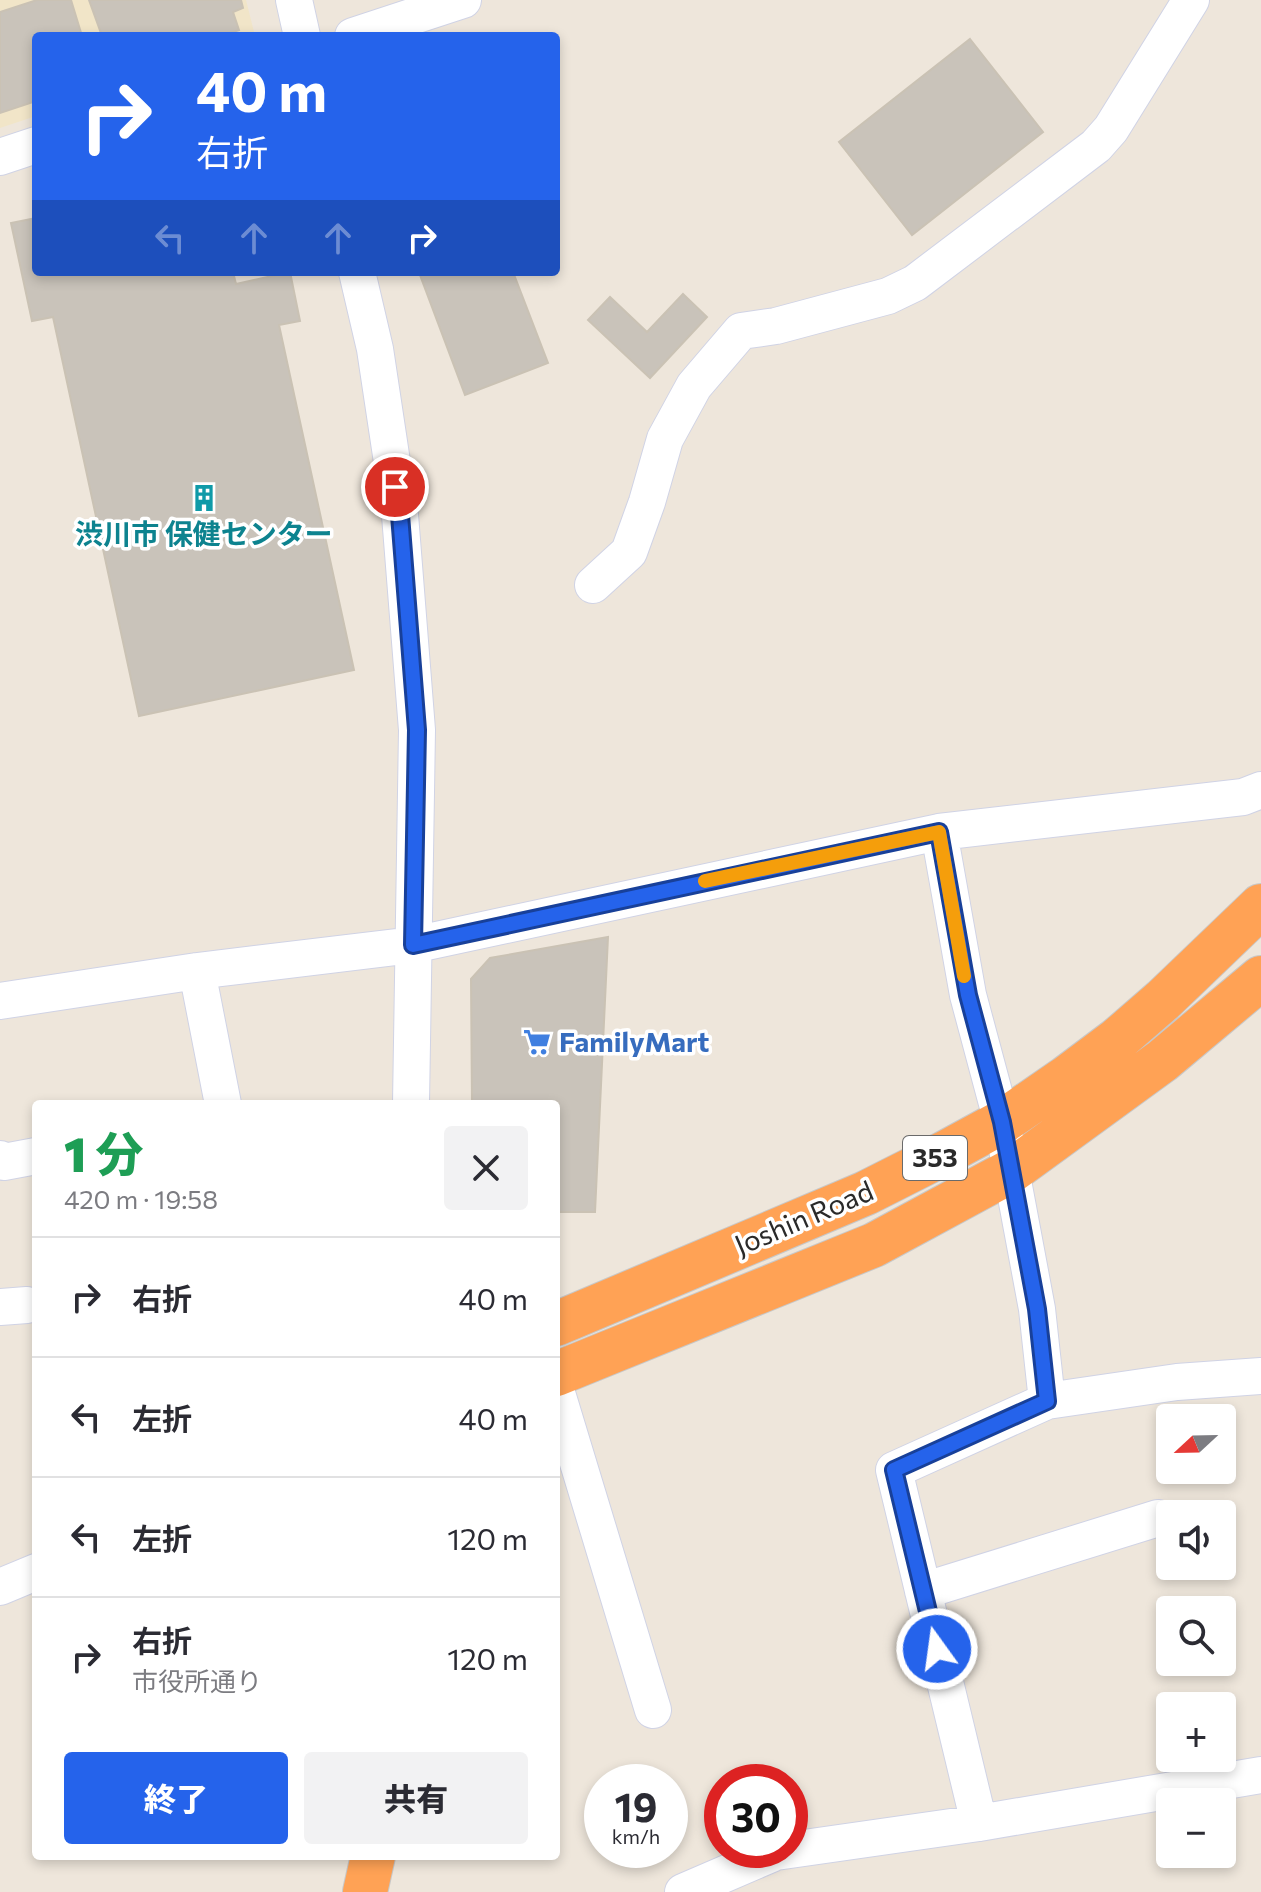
<!DOCTYPE html>
<html lang="ja">
<head>
<meta charset="utf-8">
<style>
	:root { --surface:#fff; --page:#f2f2f3; --text:#2b2b33; --muted:#7c7c81; --line:#e1e1e2; --accent:#2563eb }
	body { margin:0; font-family:Commissioner,"Noto Sans JP",sans-serif; background:var(--page); color:var(--text); height:100vh; display:flex; flex-direction:column; font-size:30px; white-space:nowrap }
	* { box-sizing:border-box; margin:0 }
	p { font-size:26px; color:var(--muted) }
	.icon { flex:none; width:44px; height:44px; fill:none; stroke:currentColor; stroke-width:2; stroke-linecap:round; stroke-linejoin:round }
	.map { position:relative; flex:1; overflow:hidden }
	.drawer { position:absolute; left:32px; top:1100px; width:528px; height:760px; display:flex; flex-direction:column; background:var(--surface); border-radius:8px; box-shadow:0 4px 12px #0003 }
	.drawer>* { flex:none }
	.hud { position:absolute; left:32px; top:32px; width:528px; height:244px; border-radius:8px; box-shadow:0 4px 12px #0003; background:#2563eb; color:#fff; overflow:hidden }
	.needle { width:52px; rotate:248deg }
	.fabs { position:absolute; left:1156px; top:1404px; display:grid; gap:16px }
	.fabs a { display:grid; place-items:center; width:80px; height:80px; border-radius:8px; background:var(--surface); box-shadow:0 4px 12px #0003; font-size:40px }
	.speed { position:absolute; left:584px; top:1764px; display:flex; gap:16px; font-size:40px; font-weight:700; text-align:center }
	.speed>* { display:grid; place-content:center; width:104px; height:104px; border-radius:50%; background:var(--surface); box-shadow:0 4px 12px #0003; line-height:1 }
	.speed small { font-size:20px; font-weight:400 }
	.speed .limit { border:12px solid #d22; background:#fff; color:#111 }
	.pin { position:absolute; display:grid; place-items:center; width:68px; height:68px; color:#fff; margin:-34px; border:4px solid #fff; border-radius:50%; box-shadow:0 2px 8px #0007 }
	.me { position:absolute; width:88px; margin:-44px; rotate:346deg; stroke-linejoin:round; filter:drop-shadow(0 0 6px #0008) }
	.turn { display:flex; align-items:center; gap:28px; height:168px; padding:0 32px; font-size:36px }
	.turn .icon { width:104px; height:104px; stroke-width:2.5 }
	.turn b { display:block; font-size:56px; line-height:68px }
	.lanes { display:flex; align-items:center; height:76px; padding:0 32px; background:#0003; justify-content:center; gap:40px; direction:ltr }
	.lanes .off { opacity:.35 }
	.round { display:grid; place-items:center; flex:none; width:84px; height:84px; border-radius:8px; background:var(--page) }
	.overview { display:flex; align-items:center; justify-content:space-between; height:136px; padding:0 32px }
	h1 { font-size:48px; font-weight:800; line-height:60px; color:#1e9e55 }
	.cta { display:flex; gap:16px; margin-top:auto; padding:16px 32px }
	.cta a { flex:1; height:92px; border-radius:8px; background:var(--accent); color:#fff; font-size:32px; font-weight:800; line-height:92px; text-align:center }
	.cta a+a { background:var(--page); color:var(--text) }
	ul { padding:0; list-style:none }
	li { display:flex; align-items:center; gap:24px; height:120px; padding:0 32px; border-top:2px solid var(--line) }
	li div { flex:1 }
	li b { display:block; font-size:30px }
	li em { font-style:normal }
	.map>svg:first-child { display:block }
</style>
</head>
<body>
<div class="map">
<svg width="1261" height="1892" viewBox="0 0 1261 1892">
	<rect width="100%" height="100%" fill="#eee6db"/>
	<path fill="#f1e5c8" d="M0,0H246L255,36H36V116L0,128Z"/>
	<path fill="#c9c3ba" stroke="#cac2b4" stroke-width="2" d="M37,0H71L82,36H36V101L0,113V12Z
		M89,0H241L243,8L233,12L239,30L221,36H102Z
		M970,39L1043,132L912,235L839,142Z
		M36,218V272H233L236,284L290,272L300,321L279,325L354,670L139,716L53,317L32,321L11,223Z
		M427,272H513L548,363L465,395L420,275Z
		M683,294L707,317L650,378L588,320L610,297L647,332Z
		M608,937L595,1212H556V1104H472L471,979L490,958Z"/>
	<g fill="none" stroke-linecap="round" stroke-linejoin="round">
		<g stroke="#d0d3e5" stroke-width="38">
			<path id="minor" d="M294,0L302,36
				M353,36L463,0
				M0,157L36,145
				M357,272L375,349L400,515L417,730L411,1104
				M593,585L629,552L647,502L665,439L694,386L741,331L776,326L888,296L915,283L1096,146L1111,129L1191,0
				M939,832L968,995L1002,1122L1037,1309L1047,1401
				M197,971L223,1104
				M0,1001L197,971L413,945L939,832L1243,797L1261,790
				M0,1159L4,1162L36,1156
				M0,1307L27,1305
				M556,1390L653,1710
				M0,1587L36,1572
				M923,1591L1158,1518
				M979,1823L894,1470L1047,1401L1177,1382L1261,1376
				M683,1892L776,1852L979,1823L1261,1775"/>
		</g>
		<g stroke="#c8c8c8" stroke-width="46">
			<path id="highway" d="M556,1324L866,1193L945,1153L1002,1122L1066,1078L1118,1039L1163,1000L1261,906
				M556,1374L874,1245L1011,1171L1162,1061L1261,978
				M365,1892L373,1856"/>
		</g>
		<use href="#minor" stroke="#fff" stroke-width="36"/>
		<use href="#highway" stroke="#ffa255" stroke-width="44"/>
	</g>
	<g fill="none" stroke-linecap="round" stroke-linejoin="round">
		<g stroke="#184099" stroke-width="20">
			<path id="route" d="M395,487L400,515L417,730L413,945L939,832L968,995L1002,1122L1037,1309L1047,1401L894,1470L937,1649"/>
		</g>
		<use href="#route" stroke="#2563eb" stroke-width="14"/>
		<path stroke="#f59e0b" stroke-width="14" d="M705,881L939,832L964,976"/>
	</g>
	<defs>
		<g id="building-bare" transform="scale(2.16)"><path d="M-4-6H4V6H1V3H-1V6H-4ZM-2.5-4.3h1.7v1.8h-1.7ZM.8-4.3h1.7v1.8H.8ZM-2.5-1h1.7V.8h-1.7ZM.8-1h1.7V.8H.8Z" fill="#0f9aa8" stroke="#fff" stroke-width="2.5" paint-order="stroke"/></g>
		<g id="supermarket-bare" transform="scale(2.16)"><path d="M-6-5.5h2.5l.6 2H6L4.5 2H-2.5L-4.4-4H-6ZM-1.5 3.2a1.3 1.3 0 1 0 .1 0ZM3 3.2a1.3 1.3 0 1 0 .1 0Z" fill="#3f7fe0" stroke="#fff" stroke-width="2.5" paint-order="stroke"/></g>
	</defs>
	<g fill-rule="evenodd">
		<use href="#building-bare" x="204" y="498"/>
		<use href="#supermarket-bare" x="537" y="1042"/>
	</g>
	<g text-anchor="middle" stroke-width="7" stroke-linejoin="round" paint-order="stroke">
		<rect fill="#fff" stroke="#6a6a6a" stroke-width="2" x="903" y="1136" width="64" height="44" rx="6"/>
		<g font-size="26" font-weight="bold" fill="#2a2a2a">
			<text x="935" y="1167">353</text>
		</g>
		<g font-size="28" font-weight="bold" fill="#0d838f" stroke="#fff">
			<text x="204" y="544">渋川市 保健センター</text>
		</g>
		<g font-size="28" font-weight="bold" fill="#366cbe" stroke="#fff" text-anchor="start">
			<text x="559" y="1052">FamilyMart</text>
		</g>
		<g font-size="28" fill="#2a2a2a" stroke="#fff">
			<text transform="translate(804 1218) rotate(-23)" y="10">Joshin Road</text>
		</g>
	</g>
</svg>
<div class="fabs">
<a><svg class="needle" viewBox="-14 -14 28 28"><path d="M0-13l5 13h-10z" fill="#e53935"/><path d="M0 13l5-13h-10z" fill="#7c7c81"/></svg></a>
<a><svg class="icon" aria-label="sound" viewBox="0 0 24 24"><path d="M4 9h4l5-4v14l-5-4H4zM17 9q2 3 0 6"/></svg></a>
<a><svg class="icon" aria-label="search" viewBox="0 0 24 24"><circle cx="10" cy="10" r="6"/><path d="M15 15l6 6"/></svg></a>
<a>+</a>
<a>−</a>
</div>
<div class="speed"><div>19<small>km/h</small></div><div class="limit">30</div></div>
<div class="pin" style="left:395px;top:487px;background:#d93025"><svg class="icon" aria-label="arrive" viewBox="0 0 24 24"><path d="M6 21V4h12l-3 4 3 4H6"/></svg></div>
<svg class="me" style="left:937px;top:1649px" viewBox="-20 -20 40 40"><circle r="17" fill="#2563eb" stroke="#fff" stroke-width="3"/><path d="M0-11L8 9 0 5-8 9z" fill="#fff"/></svg>
<div class="hud">
<div class="turn"><svg class="icon" aria-label="right" viewBox="0 0 24 24"><path d="M7 20v-9h11M14 6l5 5-5 5"/></svg><div><b>40 m</b>右折</div></div>
<div class="lanes"><svg class="icon off" aria-label="left" viewBox="0 0 24 24"><path d="M17 20v-9H6M10 6l-5 5 5 5"/></svg><svg class="icon off" aria-label="ahead" viewBox="0 0 24 24"><path d="M12 20V5M6 11l6-6 6 6"/></svg><svg class="icon off" aria-label="ahead" viewBox="0 0 24 24"><path d="M12 20V5M6 11l6-6 6 6"/></svg><svg class="icon" aria-label="right" viewBox="0 0 24 24"><path d="M7 20v-9h11M14 6l5 5-5 5"/></svg></div>
</div>
<section class="drawer">
<div class="overview"><div><h1>1 分</h1><p>420 m · 19:58</p></div><a class="round"><svg class="icon" aria-label="close" viewBox="0 0 24 24"><path d="M6 6l12 12M18 6L6 18"/></svg></a></div>
<ul>
<li><svg class="icon" aria-label="right" viewBox="0 0 24 24"><path d="M7 20v-9h11M14 6l5 5-5 5"/></svg><div><b>右折</b></div><em>40 m</em></li>
<li><svg class="icon" aria-label="left" viewBox="0 0 24 24"><path d="M17 20v-9H6M10 6l-5 5 5 5"/></svg><div><b>左折</b></div><em>40 m</em></li>
<li><svg class="icon" aria-label="left" viewBox="0 0 24 24"><path d="M17 20v-9H6M10 6l-5 5 5 5"/></svg><div><b>左折</b></div><em>120 m</em></li>
<li><svg class="icon" aria-label="right" viewBox="0 0 24 24"><path d="M7 20v-9h11M14 6l5 5-5 5"/></svg><div><b>右折</b><p>市役所通り</p></div><em>120 m</em></li>
</ul>
<div class="cta"><a>終了</a><a>共有</a></div>
</section>
</div>
</body>
</html>
